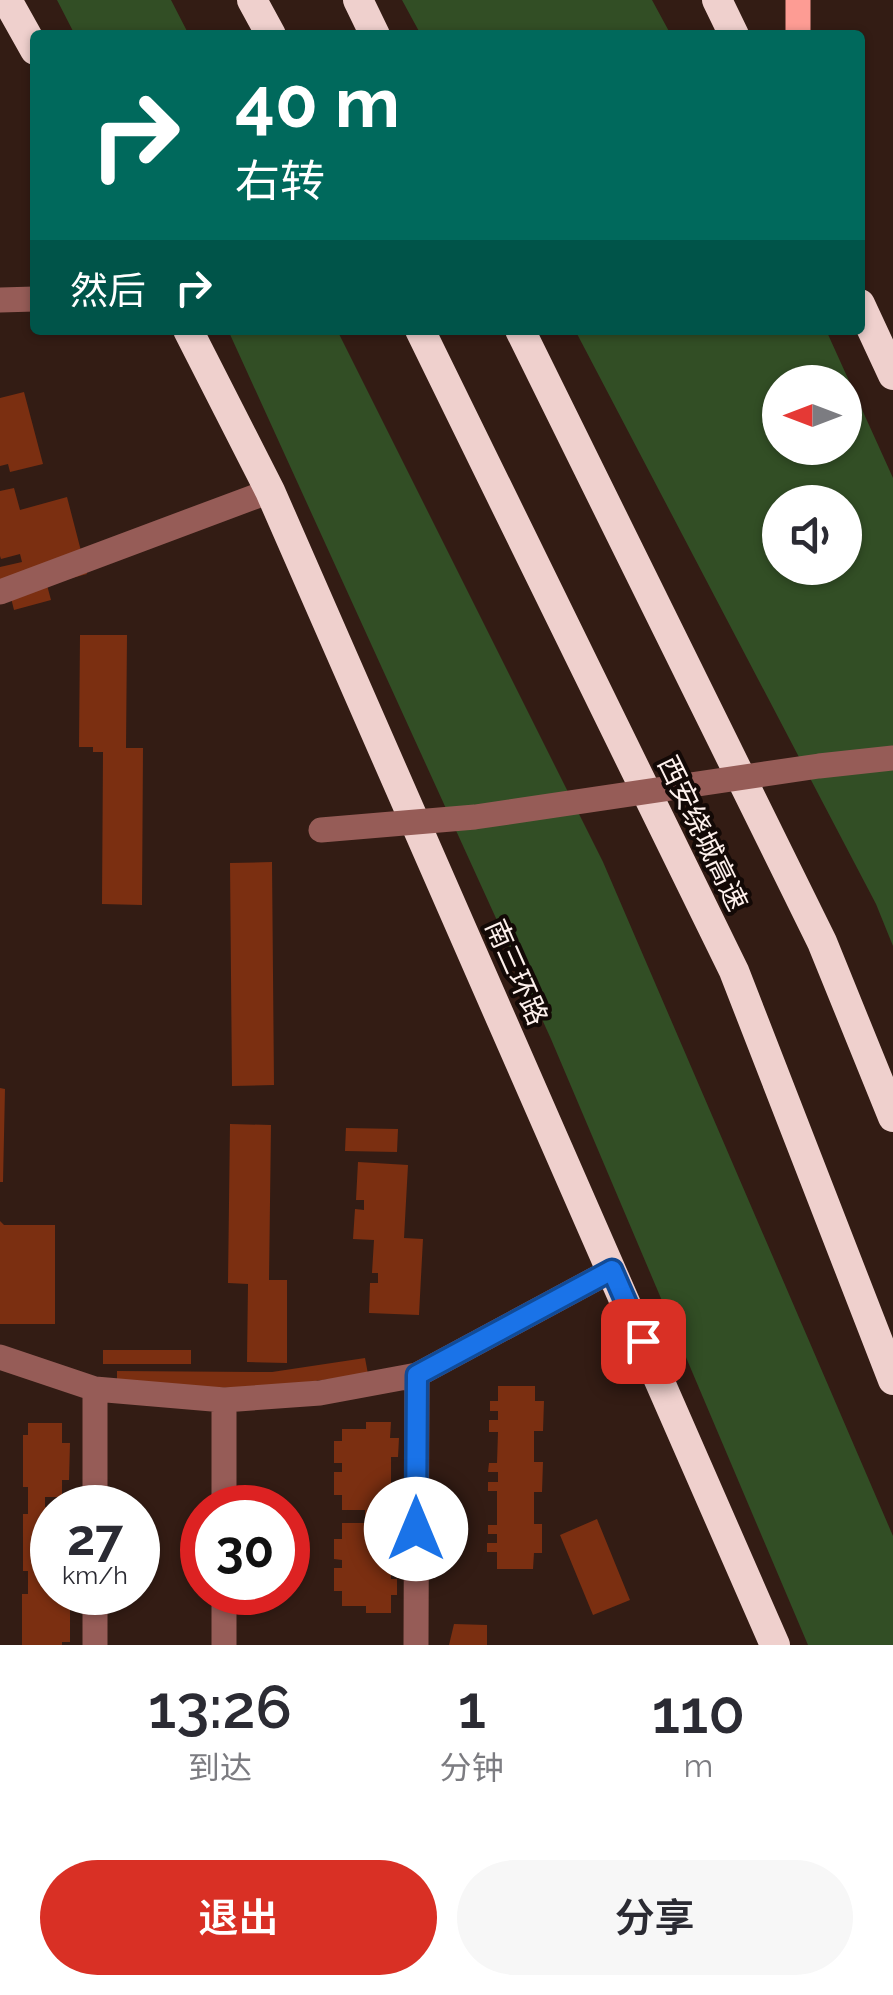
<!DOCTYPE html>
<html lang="zh">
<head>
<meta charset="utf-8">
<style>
	:root { --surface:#fff; --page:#f7f7f7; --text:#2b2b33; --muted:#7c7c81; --accent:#d93025 }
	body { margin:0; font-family:Raleway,"Noto Sans SC",sans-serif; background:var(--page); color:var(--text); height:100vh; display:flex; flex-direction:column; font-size:38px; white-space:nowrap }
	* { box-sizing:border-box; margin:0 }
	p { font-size:32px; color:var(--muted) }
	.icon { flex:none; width:55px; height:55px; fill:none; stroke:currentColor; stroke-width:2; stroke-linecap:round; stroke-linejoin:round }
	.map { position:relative; height:1645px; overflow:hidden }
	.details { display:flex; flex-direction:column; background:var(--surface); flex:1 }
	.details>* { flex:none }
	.guide { position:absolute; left:30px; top:30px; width:835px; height:305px; border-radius:10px; box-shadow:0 2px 8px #0004; background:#00695c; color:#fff; overflow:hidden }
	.needle { width:65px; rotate:270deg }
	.fabs { position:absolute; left:762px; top:365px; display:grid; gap:20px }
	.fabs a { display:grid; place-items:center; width:100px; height:100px; border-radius:50%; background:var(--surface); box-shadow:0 2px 8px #0004; font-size:50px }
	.speed { position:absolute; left:30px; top:1485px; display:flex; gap:20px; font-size:50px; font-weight:700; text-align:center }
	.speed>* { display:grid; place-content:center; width:130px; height:130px; border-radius:50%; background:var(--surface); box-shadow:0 2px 8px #0004; line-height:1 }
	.speed small { font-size:25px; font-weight:400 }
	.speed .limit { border:15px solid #d22; background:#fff; color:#111 }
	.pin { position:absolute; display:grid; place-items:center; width:85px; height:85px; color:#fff; margin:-42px; border-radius:20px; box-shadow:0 5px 15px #0006 }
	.me { position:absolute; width:110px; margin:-55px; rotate:0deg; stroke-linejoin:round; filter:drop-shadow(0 0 8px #0008) }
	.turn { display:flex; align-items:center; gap:35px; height:210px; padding:0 40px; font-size:45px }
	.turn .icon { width:130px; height:130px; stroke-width:2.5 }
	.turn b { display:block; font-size:70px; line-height:85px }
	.then { display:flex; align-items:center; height:95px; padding:0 40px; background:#0003; gap:20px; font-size:38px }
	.eta { display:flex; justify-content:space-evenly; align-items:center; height:170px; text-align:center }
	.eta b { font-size:60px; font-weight:600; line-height:70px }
	.cta { display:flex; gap:20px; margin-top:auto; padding:20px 40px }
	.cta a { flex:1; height:115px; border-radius:60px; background:var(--accent); color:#fff; font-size:40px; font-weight:600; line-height:115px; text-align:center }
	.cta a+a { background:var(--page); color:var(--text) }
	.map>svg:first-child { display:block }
</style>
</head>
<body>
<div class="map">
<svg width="893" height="1645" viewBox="0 0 893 1645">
	<rect width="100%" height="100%" fill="#331c14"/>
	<path fill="#324e25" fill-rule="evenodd" d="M57,0H171L189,35H75Z
		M402,0H652L671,35H421Z
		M228,330H337L603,862L893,1536V1645H808L551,1039Z
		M575,330H826L893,478V946L876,904ZM780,382H845V448H780ZM780,502H845V568H780Z"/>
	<path fill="#7b2f11" d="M24,392L43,464L10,472L8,464L0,466V398Z
		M14,488L20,510L67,497L87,574L57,582L44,574L51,600L14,610L9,590L0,592V567L22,562L20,554L1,559L0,556V491Z
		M80,635H127L126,748H143L142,905L102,904L103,752H93V747H79Z
		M272,862L274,1085L232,1086L230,863Z
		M0,1088L5,1089L3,1182H0Z
		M230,1124L271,1125L269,1280H287V1363L247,1362L248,1284L228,1283Z
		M346,1128L398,1129L397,1152L345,1151Z
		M358,1162L408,1165L404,1238L423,1239L419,1315L369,1313L370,1283H378V1273H372L374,1240L353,1239L355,1209L364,1210V1200H356Z
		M0,1221L4,1225H55V1324H0Z
		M103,1350H191V1364H103Z
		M365,1358L368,1374L270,1387L117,1389V1371L272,1372Z
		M498,1386H535V1401H544L543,1431H534V1462H543L542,1492H534V1524H542V1553H534L533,1569H497V1552H487V1543H497V1534H488V1525H497V1491H488V1482H498V1472H488L489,1463H497L498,1432H489V1420H498V1411H490V1401H498Z
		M366,1422H391L390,1438H399L398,1457H391V1483H398V1502H391L390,1533H397V1549H391V1579H397V1595H391V1613H366V1606H342V1591H334V1568H342V1560L334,1559V1539H342V1523H365V1510H342V1495H334V1472H342V1463H334V1441H342V1429H366Z
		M28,1423H62V1443H70L69,1480H62V1497H45V1507H52V1577H44V1585H52V1592H62V1602H70V1642H62V1645H22V1594H28V1571H23V1514H28V1487H23V1435H28Z
		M597,1519L630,1600L593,1615L560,1535Z
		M454,1624L487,1625V1645H449Z"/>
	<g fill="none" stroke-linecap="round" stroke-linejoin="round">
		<path stroke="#965c57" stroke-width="25" d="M0,300L35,299
			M0,592L270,491
			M0,1357L95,1389L224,1400L320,1393L417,1375L612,1270
			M95,1389V1508
			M224,1400V1508
			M95,1592V1645
			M224,1592V1645
			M416,1645L417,1375"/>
		<path stroke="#fd9c94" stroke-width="25" d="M798,0V35"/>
		<path stroke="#efd0cd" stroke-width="30" d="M7,0L35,50
			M252,0L271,35
			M358,0L375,35
			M717,0L734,35
			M860,304L893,375
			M188,330L270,491L775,1645
			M420,330L734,971L893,1380
			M520,330L822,942L893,1117"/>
		<path stroke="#965c57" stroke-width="25" d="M321,830L475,817L819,766L893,758"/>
	</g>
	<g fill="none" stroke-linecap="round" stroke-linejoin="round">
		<g stroke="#114b97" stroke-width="25">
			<path id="route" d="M416,1529L417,1375L612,1270L643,1341"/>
		</g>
		<use href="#route" stroke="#1a73e8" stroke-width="18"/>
	</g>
	<g text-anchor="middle" stroke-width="8" stroke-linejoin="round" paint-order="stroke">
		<g font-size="28" fill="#fdf0ec" stroke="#130906">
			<text transform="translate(703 833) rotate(64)" y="10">西安绕城高速</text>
			<text transform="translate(517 972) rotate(66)" y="10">南三环路</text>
		</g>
	</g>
</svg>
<div class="fabs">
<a><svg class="needle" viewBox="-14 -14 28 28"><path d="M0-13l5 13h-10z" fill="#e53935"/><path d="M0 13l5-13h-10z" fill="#7c7c81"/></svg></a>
<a><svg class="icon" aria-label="sound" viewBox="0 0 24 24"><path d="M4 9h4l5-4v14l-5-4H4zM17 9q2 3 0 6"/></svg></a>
</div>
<div class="speed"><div>27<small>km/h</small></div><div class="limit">30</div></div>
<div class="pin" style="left:643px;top:1341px;background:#d93025"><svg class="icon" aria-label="arrive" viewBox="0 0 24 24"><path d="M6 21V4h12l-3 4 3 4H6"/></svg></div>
<svg class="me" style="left:416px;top:1529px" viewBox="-20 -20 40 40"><circle r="19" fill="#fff"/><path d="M0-13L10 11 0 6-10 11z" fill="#1a73e8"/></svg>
<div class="guide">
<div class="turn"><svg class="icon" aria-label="right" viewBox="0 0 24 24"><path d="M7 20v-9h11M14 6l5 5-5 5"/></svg><div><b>40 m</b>右转</div></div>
<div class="then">然后<svg class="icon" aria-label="right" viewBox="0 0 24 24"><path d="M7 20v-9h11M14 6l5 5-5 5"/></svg></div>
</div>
</div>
<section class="details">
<div class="eta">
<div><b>13:26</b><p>到达</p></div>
<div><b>1</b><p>分钟</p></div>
<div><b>110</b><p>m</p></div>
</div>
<div class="cta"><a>退出</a><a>分享</a></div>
</section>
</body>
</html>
